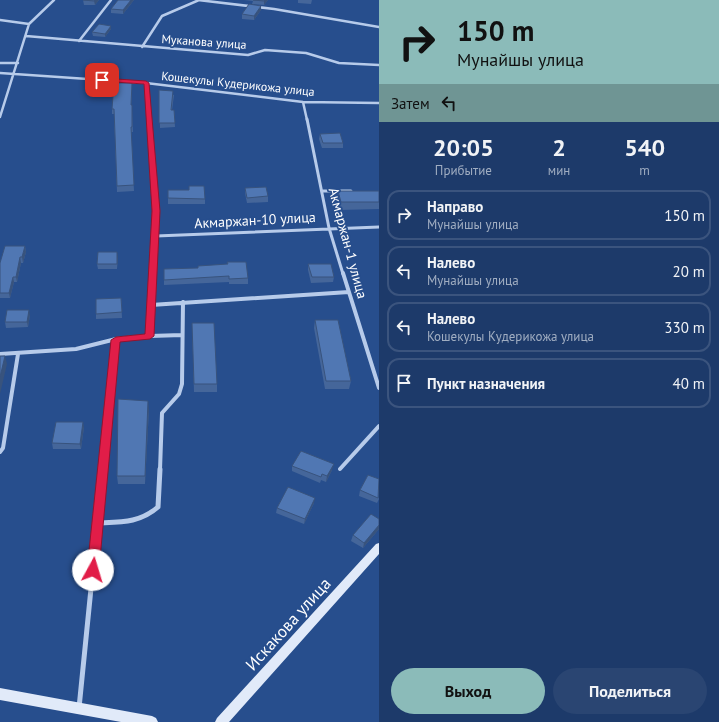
<!DOCTYPE html>
<html lang="ru">
<head>
<meta charset="utf-8">
<style>
	:root { --surface:#1d3a6a; --page:#2a4572; --text:#f1f3f6; --muted:#a0adc1; --line:#3b547e; --accent:#8bbbb9 }
	body { margin:0; font-family:"PT Sans",sans-serif; background:var(--page); color:var(--text); height:100vh; display:flex; flex-direction:column; font-size:15px; white-space:nowrap }
	* { box-sizing:border-box; margin:0 }
	p { font-size:13px; color:var(--muted) }
	.icon { flex:none; width:22px; height:22px; fill:none; stroke:currentColor; stroke-width:2; stroke-linecap:round; stroke-linejoin:round }
	.map { position:relative; flex:1; overflow:hidden }
	.details { display:flex; flex-direction:column; background:var(--surface); width:340px }
	.details>* { flex:none }
	.top-card { background:#8bbbb9; color:#111; overflow:hidden }
	.pin { position:absolute; display:grid; place-items:center; width:34px; height:34px; color:#fff; margin:-17px; border-radius:8px; box-shadow:0 2px 6px #0006 }
	.me { position:absolute; width:44px; margin:-22px; rotate:6deg; stroke-linejoin:round; filter:drop-shadow(0 0 3px #0008) }
	.turn { display:flex; align-items:center; gap:14px; height:84px; padding:0 12px; font-size:18px }
	.turn .icon { width:52px; height:52px; stroke-width:2.5 }
	.turn b { display:block; font-size:28px; line-height:34px }
	.then { display:flex; align-items:center; height:38px; padding:0 12px; background:#0003; gap:8px; font-size:15px }
	.eta { display:flex; justify-content:space-evenly; align-items:center; height:68px; text-align:center }
	.eta b { font-size:24px; font-weight:700; line-height:28px }
	.action { display:flex; gap:8px; margin-top:auto; padding:8px 12px }
	.action a { flex:1; height:46px; border-radius:24px; background:var(--accent); color:#111; font-size:16px; font-weight:700; line-height:46px; text-align:center }
	.action a+a { background:var(--page); color:var(--text) }
	ul { padding:0; list-style:none }
	li { display:flex; align-items:center; gap:12px; height:50px; margin:0 8px 6px; padding:0 4px; border:2px solid var(--line); border-radius:12px }
	li div { flex:1 }
	li b { display:block; font-size:15px }
	li em { font-style:normal }
	main { display:flex; flex:1; min-height:0 }
	.map>svg:first-child { display:block }
</style>
</head>
<body>
<main>
<div class="map">
<svg width="379" height="722" viewBox="0 0 379 722">
	<rect width="100%" height="100%" fill="#274e8d"/>
	<g fill="none" stroke-linecap="round" stroke-linejoin="round">
		<path stroke="#b7cbea" stroke-width="2.5" d="M198,0L274,9L379,27
			M0,20L29,24
			M26,36L248,55L265,50L306,53L339,63L379,65
			M79,41L111,0
			M142,47L162,16L199,0
			M0,63H18
			M0,73L146,83L303,102L379,103
			M146,83L149,120
			M303,102L307,120
			M0,117L29,24L54,0"/>
		<path stroke="#b7cbea" stroke-width="3" d="M149,119L156,211L153,274
			M307,119L329,228L343,274
			M322,191H351
			M156,236L379,227"/>
		<path stroke="#b7cbea" stroke-width="4" d="M343,273L379,388
			M151,305L349,292
			M150,336L182,335
			M0,354L76,349L116,339
			M0,452L3,448L18,354
			M340,469L379,426
			M103,470L116,339L150,336L153,273
			M160,470L162,413L179,394L182,384L183,302"/>
		<path stroke="#b7cbea" stroke-width="5" d="M98,523C121,522 140,523 158,507L160,469
			M79,708L103,469"/>
		<path fill="#e1eaf9" fill-rule="evenodd" d="M379,543V554L229,722H215L217,718L376,544Z
			M0,688L152,716L156,718L158,722H121L0,700Z"/>
	</g>
	<path fill="#45669a" d="M83,0H99L95,5H84Z
		M115,0H134L123,14L111,13V9L118,0Z
		M244,0H268L264,5L252,4L253,1Z
		M298,0H312L311,4L298,3Z
		M261,10L254,20L242,19V14Z
		M111,26V29L105,37L93,36L92,32Z
		M132,87L131,105L132,110L133,132H131L134,191L117,192L114,114H112V109Z
		M159,90L174,95L172,110H174L175,127L160,128Z
		M320,134L343,143V148H322L319,139Z
		M245,188L268,196V202L247,203L245,193Z
		M168,190L205,199V204H168Z
		M338,191H379V209L339,210L337,199Z
		M25,246L26,252L23,263H21L17,282H14L10,298H0V263Z
		M118,257L117,269H98L97,264Z
		M227,262L248,278V284H229V282L164,285V269L198,268L227,264Z
		M308,264L334,277L333,282L311,283L308,270Z
		M121,298L122,318L96,319V314Z
		M30,315L28,327L6,328L5,322Z
		M315,320L351,381L349,389H325L314,328Z
		M192,323L217,384V392H194Z
		M149,409L145,484H118L117,476Z
		M84,427L81,449H53L52,443Z
		M292,466L332,470L326,482L321,480L320,483L292,471Z
		M368,475L379,499L377,503L359,496L360,490Z
		M314,503L304,524L276,513L277,508Z
		M379,519V529L363,548L351,541L353,535Z"/>
	<path fill="#38537d" d="M95,0H99L95,5L94,1Z
		M131,0H134L123,14V10Z
		M265,0H268L264,5V1Z
		M261,6V10L254,20V16Z
		M111,26V29L105,37V34Z
		M25,246L26,252L23,263L22,257Z
		M117,252L118,257L117,269Z
		M20,257L21,263L17,282L16,277Z
		M13,277L14,282L10,298L9,293Z
		M29,310L30,315L28,327L27,322Z
		M5,356L7,364L0,394V377Z
		M148,401L149,409L145,484V476Z
		M83,422L84,427L81,449L80,444Z
		M334,464L332,470L326,482L327,476Z
		M315,498L314,503L304,524L305,519Z
		M379,525V529L363,548L364,543Z"/>
	<path fill="#5077b3" stroke="#38537d" d="M83,0H95L94,1Z
		M118,0H131L123,10L111,9Z
		M253,0H265L264,1Z
		M249,4L261,6L254,16L242,14Z
		M99,24L111,26L105,34L92,32Z
		M114,83H132L131,105H132V127H131L134,185L117,186L114,109H112Z
		M159,90L173,91L171,110H174L175,123H159Z
		M340,133L343,143H323L320,134Z
		M189,186H204L205,199L168,198V190H189Z
		M266,187L268,196L247,198L245,188Z
		M338,191H379V202H341Z
		M5,246H25L22,257H20L16,277H13L9,293H0V263Z
		M98,252H117V264H97Z
		M227,262H246L248,278L229,279V276L164,280V269L198,268V266L228,264Z
		M308,264H331L334,277H312Z
		M121,298L122,312L96,314V299Z
		M7,310H29L27,322H5Z
		M315,320H338L351,381H326Z
		M192,323H214L217,384H194Z
		M0,356H5L0,377Z
		M118,399L148,401L145,476H117Z
		M56,422H83L80,444L52,443Z
		M301,451L334,464L327,476L322,474L321,477L292,466Z
		M368,475L379,479L378,498L360,490Z
		M288,487L315,498L305,519L277,508Z
		M371,514L379,519V525L364,543L353,535Z"/>
	<path fill="#e11d48" stroke="#92132f" d="M102,78L146,81L149,83L160,211L154,336L150,339L120,342L99,570L97,573L93,575L89,573L87,570L111,340L116,337L145,334L152,211L144,84L100,81L99,80Z"/>
	<g text-anchor="middle" stroke-width="3.5" stroke-linejoin="round" paint-order="stroke">
		<g font-size="12" fill="#fff" stroke="#274e8d">
			<text transform="translate(204 42) rotate(4)" y="4">Муканова улица</text>
			<text transform="translate(238 84) rotate(6)" y="4">Кошекулы Кудерикожа улица</text>
		</g>
		<g font-size="14" fill="#fff" stroke="#274e8d">
			<text transform="translate(255 220) rotate(-3)" y="5">Акмаржан-10 улица</text>
			<text transform="translate(348 243) rotate(75)" y="5">Акмаржан-1 улица</text>
		</g>
		<g font-size="17" fill="#fff" stroke="#274e8d">
			<text transform="translate(288 624) rotate(-48)" y="6">Искакова улица</text>
		</g>
	</g>
</svg>
<div class="pin" style="left:102px;top:80px;background:#d93025"><svg class="icon" aria-label="arrive" viewBox="0 0 24 24"><path d="M6 21V4h12l-3 4 3 4H6"/></svg></div>
<svg class="me" style="left:93px;top:570px" viewBox="-20 -20 40 40"><circle r="19" fill="#fff"/><path d="M0-13L10 11 0 6-10 11z" fill="#e11d48"/></svg>
</div>
<section class="details">
<div class="top-card">
<div class="turn"><svg class="icon" aria-label="right" viewBox="0 0 24 24"><path d="M7 20v-9h11M14 6l5 5-5 5"/></svg><div><b>150 m</b>Мунайшы улица</div></div>
<div class="then">Затем<svg class="icon" aria-label="left" viewBox="0 0 24 24"><path d="M17 20v-9H6M10 6l-5 5 5 5"/></svg></div>
</div>
<div class="eta">
<div><b>20:05</b><p>Прибытие</p></div>
<div><b>2</b><p>мин</p></div>
<div><b>540</b><p>m</p></div>
</div>
<ul>
<li><svg class="icon" aria-label="right" viewBox="0 0 24 24"><path d="M7 20v-9h11M14 6l5 5-5 5"/></svg><div><b>Направо</b><p>Мунайшы улица</p></div><em>150 m</em></li>
<li><svg class="icon" aria-label="left" viewBox="0 0 24 24"><path d="M17 20v-9H6M10 6l-5 5 5 5"/></svg><div><b>Налево</b><p>Мунайшы улица</p></div><em>20 m</em></li>
<li><svg class="icon" aria-label="left" viewBox="0 0 24 24"><path d="M17 20v-9H6M10 6l-5 5 5 5"/></svg><div><b>Налево</b><p>Кошекулы Кудерикожа улица</p></div><em>330 m</em></li>
<li><svg class="icon" aria-label="arrive" viewBox="0 0 24 24"><path d="M6 21V4h12l-3 4 3 4H6"/></svg><div><b>Пункт назначения</b></div><em>40 m</em></li>
</ul>
<div class="action"><a>Выход</a><a>Поделиться</a></div>
</section>
</main>
</body>
</html>
